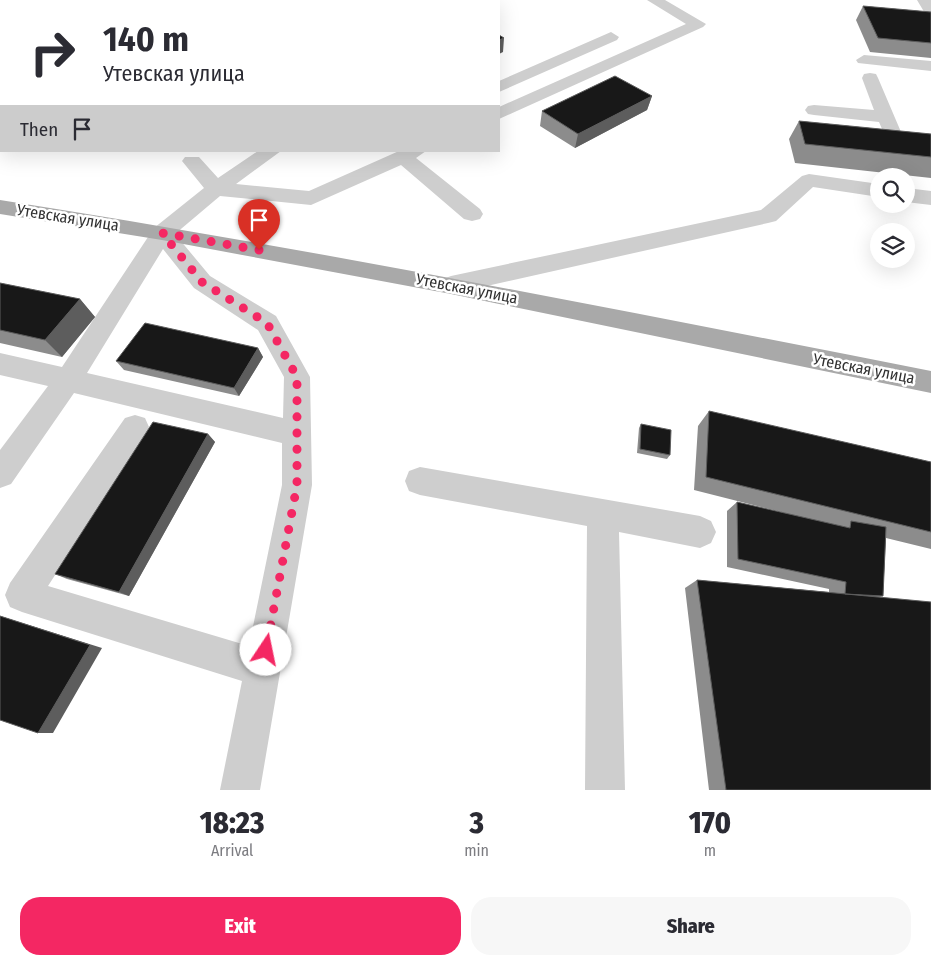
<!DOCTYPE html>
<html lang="en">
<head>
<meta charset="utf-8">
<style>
	:root { --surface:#fff; --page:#f7f7f7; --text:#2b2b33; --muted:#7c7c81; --accent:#f42763 }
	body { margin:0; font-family:"Fira Sans Condensed",sans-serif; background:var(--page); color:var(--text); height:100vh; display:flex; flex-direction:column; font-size:19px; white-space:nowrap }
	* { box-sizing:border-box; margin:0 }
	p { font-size:16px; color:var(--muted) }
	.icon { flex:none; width:28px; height:28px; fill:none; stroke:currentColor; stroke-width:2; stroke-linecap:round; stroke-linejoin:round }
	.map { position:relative; height:790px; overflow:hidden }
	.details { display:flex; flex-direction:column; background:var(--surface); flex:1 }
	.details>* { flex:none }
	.banner { position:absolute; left:0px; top:0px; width:500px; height:152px; box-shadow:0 5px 20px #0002; background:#fff; color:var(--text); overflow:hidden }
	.fabs { position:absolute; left:870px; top:168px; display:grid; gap:10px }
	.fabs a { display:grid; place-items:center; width:45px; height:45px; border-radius:50%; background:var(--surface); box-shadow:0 5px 20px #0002; font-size:25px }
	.pin { position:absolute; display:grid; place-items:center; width:42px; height:42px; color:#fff; margin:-51px -21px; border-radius:50% 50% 50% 0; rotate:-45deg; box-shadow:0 0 5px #0007 }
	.pin .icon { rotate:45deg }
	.me { position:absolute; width:55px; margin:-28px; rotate:11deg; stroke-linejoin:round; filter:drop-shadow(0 0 4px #0008) }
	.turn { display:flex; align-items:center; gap:18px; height:105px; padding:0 20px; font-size:22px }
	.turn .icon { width:65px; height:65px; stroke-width:2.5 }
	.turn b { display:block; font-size:35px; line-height:42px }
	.then { display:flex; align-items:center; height:48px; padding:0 20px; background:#0003; gap:10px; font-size:19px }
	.eta { display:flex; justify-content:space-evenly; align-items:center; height:85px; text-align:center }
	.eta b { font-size:30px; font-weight:800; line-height:35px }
	.primary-button { display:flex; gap:10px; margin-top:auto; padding:10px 20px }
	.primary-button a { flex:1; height:58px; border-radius:20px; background:var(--accent); color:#fff; font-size:20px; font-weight:800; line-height:58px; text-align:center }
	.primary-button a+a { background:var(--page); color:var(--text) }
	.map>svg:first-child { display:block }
</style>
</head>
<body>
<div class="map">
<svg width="931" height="790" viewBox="0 0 931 790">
	<rect width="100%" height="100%" fill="#fff"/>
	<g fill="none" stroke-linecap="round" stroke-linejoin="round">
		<path fill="#cecece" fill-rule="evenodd" d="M647,0H665L706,24L703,27L499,119V107L686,24Z
			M917,0H931V16L926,15Z
			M611,32L619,37L617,40L499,92V81Z
			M864,55L931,61V71L858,63L856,60Z
			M870,73L876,74L878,78L901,132L899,136H885L879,122L814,115L808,114L805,110L808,106L814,105L874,110L862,78L864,74Z
			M258,151H281L236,184L309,191L399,151H426L416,158L480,209L483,214L480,219L472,221L464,219L401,165L311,205L220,196L175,234L210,276L276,316L310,377L312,485L260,790H220L242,681L22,612L10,607L5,595L10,583L125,418L135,415L145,418L149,427L145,436L48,586L249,646L282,485V443L74,393L11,484L0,488V450L48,386L0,375V353L62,367L154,228L204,188L182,161L185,157H199L218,178ZM163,249L194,288L258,330L284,377L283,418L87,373Z
			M809,174L879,184V197L813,187L776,221L768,223L451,294L443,291L439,285L443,279L451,276L761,210L802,176Z
			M906,188L931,191V205L906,202Z
			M420,467L700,516L711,521L716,532L711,543L700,548L619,532L625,790H585L587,526L420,495L409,491L405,481L409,471Z"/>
		<path fill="#a9a9a9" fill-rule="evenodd" d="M0,200C312,249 621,310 931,371V393L451,294L162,240L0,214Z"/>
	</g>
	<path fill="#8c8c8c" d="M863,6L931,12V58L870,52L856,20Z
		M652,96L647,110L575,148L540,126L542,111Z
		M799,121L931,134V178L795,163L789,139Z
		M0,283L80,299L95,317L62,357L0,343Z
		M258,348L263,357L239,396L124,370L116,361Z
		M709,411L931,462V549L886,538L883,596L880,597L931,790H709L685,588L697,580L829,592V589L727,567V511L737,502L801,517L694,490L698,426Z
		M641,424L670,455L667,459L637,453L639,428Z
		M208,434L215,442L129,596L67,579L55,574Z"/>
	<path fill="#5d5d5d" d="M0,0H15L16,1H1V8H0Z
		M140,0H210L205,1H135Z
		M0,38H1V59L0,60Z
		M504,38L503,52L499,54V40Z
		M1,85V108H0V86Z
		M652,96L647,110L575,148L578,134Z
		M80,299L95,317L62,357L45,340Z
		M258,348L263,357L239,396L234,388Z
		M208,434L215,442L129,596L119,592Z
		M0,616L102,648L53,733H38Z"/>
	<path fill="#181818" stroke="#5d5d5d" d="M23,0H140L135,1H18Z
		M188,0H302L298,1H183Z
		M1,5V38H0V6Z
		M863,6L931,12V43L878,38Z
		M499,35L504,38L499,40Z
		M0,54H1V85L0,86Z
		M615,76L652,96L578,134L542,111Z
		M799,121L931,134V157L805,144Z
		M0,283L80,299L45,340L0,330Z
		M145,323L258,348L234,388L116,361Z
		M709,411L931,462V532L706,477Z
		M153,422L208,434L119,592L55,574Z
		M641,424L671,430L670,455L640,449Z
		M737,502L850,528L851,521L886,527L883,596L845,594L846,582L738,559Z
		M697,580L931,602V790H726Z
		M0,616L90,645L38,733L0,720Z"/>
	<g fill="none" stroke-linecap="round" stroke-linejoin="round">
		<path stroke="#f42763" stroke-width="9" stroke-dasharray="0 16.2" d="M259,250L162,233L202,282L267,323L297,377V485L266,650"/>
	</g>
	<g text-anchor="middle" stroke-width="5" stroke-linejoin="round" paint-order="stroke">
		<g font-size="16" fill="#313131" stroke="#fff">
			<text transform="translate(68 217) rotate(9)" y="6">Утевская улица</text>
			<text transform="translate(467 288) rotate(11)" y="6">Утевская улица</text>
			<text transform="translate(864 368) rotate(11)" y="6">Утевская улица</text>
		</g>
	</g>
</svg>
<div class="fabs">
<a><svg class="icon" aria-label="search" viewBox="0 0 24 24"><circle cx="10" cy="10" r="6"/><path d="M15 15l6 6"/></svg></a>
<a><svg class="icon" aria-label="layers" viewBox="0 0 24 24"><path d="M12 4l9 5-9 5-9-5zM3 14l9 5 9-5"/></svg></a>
</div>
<div class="pin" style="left:259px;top:250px;background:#d93025"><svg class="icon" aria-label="arrive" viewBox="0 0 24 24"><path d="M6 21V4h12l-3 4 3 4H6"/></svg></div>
<svg class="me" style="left:266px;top:650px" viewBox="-20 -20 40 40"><circle r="19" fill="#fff"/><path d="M0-13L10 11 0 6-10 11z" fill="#f42763"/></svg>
<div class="banner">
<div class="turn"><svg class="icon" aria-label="right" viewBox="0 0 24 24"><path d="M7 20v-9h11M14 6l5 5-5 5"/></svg><div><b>140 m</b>Утевская улица</div></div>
<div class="then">Then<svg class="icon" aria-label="arrive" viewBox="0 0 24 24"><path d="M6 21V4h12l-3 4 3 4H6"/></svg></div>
</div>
</div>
<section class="details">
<div class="eta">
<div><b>18:23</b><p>Arrival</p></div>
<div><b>3</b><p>min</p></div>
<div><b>170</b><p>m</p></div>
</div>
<div class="primary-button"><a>Exit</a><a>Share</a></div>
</section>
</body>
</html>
